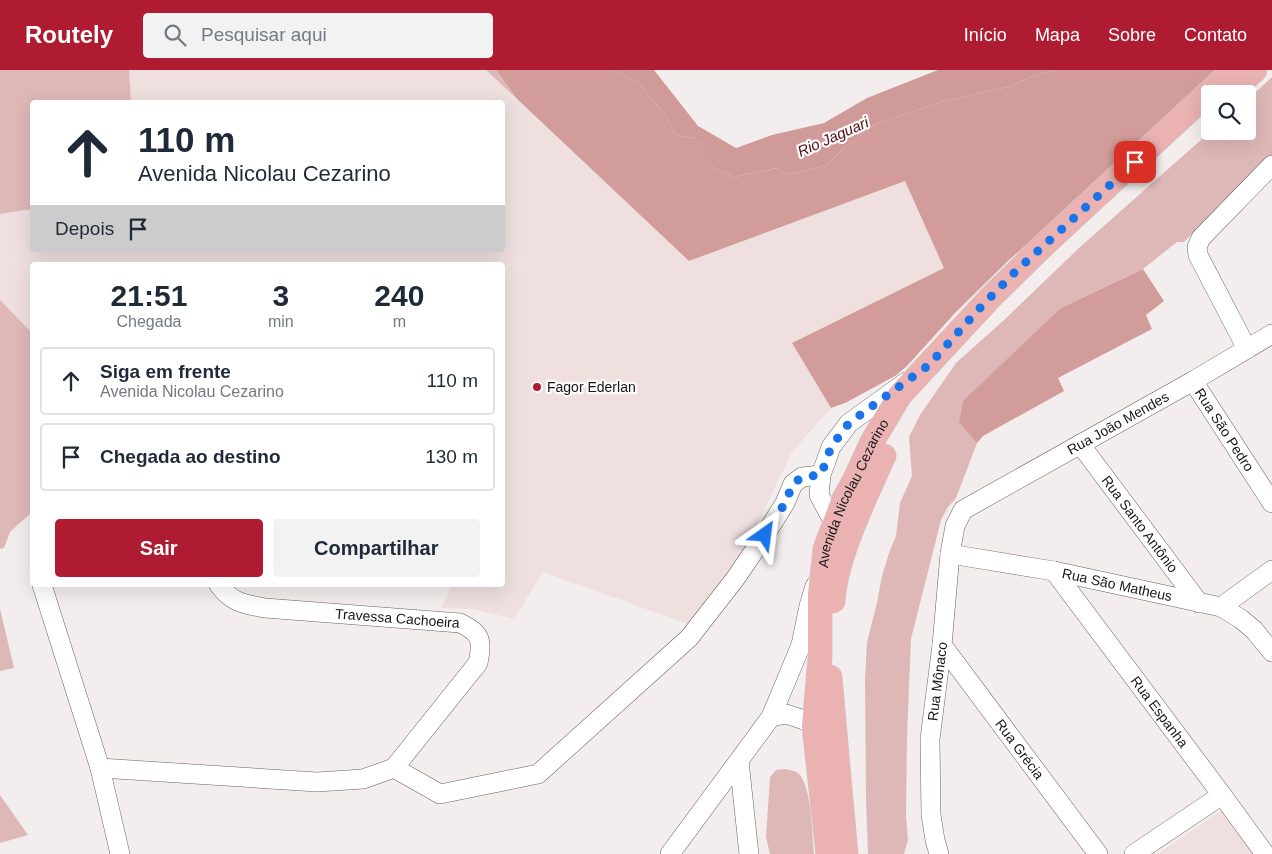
<!DOCTYPE html>
<html lang="pt">
<head>
<meta charset="utf-8">
<style>
	:root { --surface:#fff; --page:#f2f2f3; --text:#1f2937; --muted:#747a83; --line:#e0e1e3; --accent:#af1c31 }
	body { margin:0; font-family:Helvetica,sans-serif; background:var(--page); color:var(--text); height:100vh; display:flex; flex-direction:column; font-size:19px; white-space:nowrap }
	* { box-sizing:border-box; margin:0 }
	p { font-size:16px; color:var(--muted) }
	.icon { flex:none; width:28px; height:28px; fill:none; stroke:currentColor; stroke-width:2; stroke-linecap:round; stroke-linejoin:round }
	.map { position:relative; flex:1; overflow:hidden }
	.side { position:absolute; left:30px; top:192px; width:475px; height:325px; display:flex; flex-direction:column; background:var(--surface); border-radius:5px; box-shadow:0 5px 20px #0002 }
	.side>* { flex:none }
	.banner { position:absolute; left:30px; top:30px; width:475px; height:152px; border-radius:5px; box-shadow:0 5px 20px #0002; background:#fff; color:var(--text); overflow:hidden }
	.fabs { position:absolute; left:1201px; top:15px; display:grid; gap:10px }
	.fabs a { display:grid; place-items:center; width:55px; height:55px; border-radius:5px; background:var(--surface); box-shadow:0 5px 20px #0002; font-size:25px }
	.pin { position:absolute; display:grid; place-items:center; width:42px; height:42px; color:#fff; margin:-21px; border-radius:10px; box-shadow:0 2px 8px #0006 }
	.me { position:absolute; width:55px; margin:-28px; rotate:31deg; stroke-linejoin:round; filter:drop-shadow(0 0 4px #0008) }
	.turn { display:flex; align-items:center; gap:18px; height:105px; padding:0 25px; font-size:22px }
	.turn .icon { width:65px; height:65px; stroke-width:2.5 }
	.turn b { display:block; font-size:35px; line-height:42px }
	.then { display:flex; align-items:center; height:48px; padding:0 25px; background:#0003; gap:10px; font-size:19px }
	.eta { display:flex; justify-content:space-evenly; align-items:center; height:85px; text-align:center }
	.eta b { font-size:30px; font-weight:700; line-height:35px }
	.button { display:flex; gap:10px; margin-top:auto; padding:10px 25px }
	.button a { flex:1; height:58px; border-radius:5px; background:var(--accent); color:#fff; font-size:20px; font-weight:700; line-height:58px; text-align:center }
	.button a+a { background:var(--page); color:var(--text) }
	ul { padding:0; list-style:none }
	li { display:flex; align-items:center; gap:15px; height:68px; margin:0 10px 8px; padding:0 15px; border:2px solid var(--line); border-radius:5px }
	li div { flex:1 }
	li b { display:block; font-size:19px }
	li em { font-style:normal }
	header { display:flex; align-items:center; gap:30px; box-sizing:border-box; height:70px; padding:0 25px; background:var(--accent); color:#fff }
	header strong { font-size:24px }
	nav { display:flex; gap:28px; margin-inline-start:auto; font-size:18px }
	.search { width:350px; height:45px; background:var(--page); display:flex; align-items:center; gap:12px; box-sizing:border-box; padding:0 18px; border-radius:5px; color:var(--muted); font-size:19px }
	.map>svg:first-child { display:block }
</style>
</head>
<body>
<header>
<strong>Routely</strong>
<div class="search"><svg class="icon" aria-label="search" viewBox="0 0 24 24"><circle cx="10" cy="10" r="6"/><path d="M15 15l6 6"/></svg>Pesquisar aqui</div>
<nav><a>Início</a><a>Mapa</a><a>Sobre</a><a>Contato</a></nav>
</header>
<div class="map">
<svg width="1272" height="784" viewBox="0 0 1272 784">
	<rect width="100%" height="100%" fill="#f3eded"/>
	<path fill="#efe0df" d="M129,0H486L689,191L905,110L944,198L792,273L831,338L792,382L761,447L733,500L688,554L543,502L514,549L473,539L441,538L452,515H502V195H32V263L0,230V144L32,139V180H502V32H131Z
		M1221,741L1254,784H1157Z"/>
	<path fill="#deb8b6" d="M0,0H129L131,32H32V139L0,144Z
		M486,0H496L517,29Z
		M1272,7V85L1184,172H1177L1143,199L1061,238L959,353L977,373L956,428L948,437L941,450L911,569L907,667L906,746L908,770L904,784H868L866,729L865,609L867,572L877,533L882,506L889,483L896,466L900,433L912,406L909,367L920,345L956,293L1003,251L1079,178L1211,61H1248V29Z
		M0,230L32,263V442L10,462L4,478L0,479Z
		M0,539L14,598L0,601Z
		M785,699C790,700 796,701 799,704C812,717 812,766 814,784H770L766,767L770,707L776,700Z
		M0,725L28,765L0,773Z"/>
	<path fill="#d29c9a" d="M496,0H613L638,12L666,46L676,65L694,68L707,76L712,97L734,107L778,98L790,104L827,95L845,77L877,53L941,32L1007,17L1039,4L1056,0H1223L1008,191L955,243L907,296L895,306L845,333L831,338L792,273L944,198L905,111L689,191L517,29Z
		M1143,199L1164,231L1146,245L1152,259L1058,308L1064,321L983,366L977,373L959,353L963,331L1061,238Z"/>
	<path fill="#d09a98" d="M613,0H654L698,56L736,78L772,65L824,53L867,28L938,0H1056L1039,4L1007,17L941,32L877,53L845,77L827,95L790,104L777,98L734,107L712,97L706,76L694,68L676,65L666,46L638,12Z"/>
	<g fill="none" stroke-linecap="round" stroke-linejoin="round">
		<g stroke="#686363" stroke-width="20">
			<g id="minor">
				<path d="M1247,279L1198,185L1197,177L1201,168L1272,95"/>
				<path id="s1" d="M1193,311L1272,433"/>
				<path id="s2" d="M1080,374L1199,533"/>
				<path d="M834,453L819,425L821,405L831,377L849,353L906,312"/>
				<path id="s3" d="M950,484L1054,501L1221,537L1241,549L1254,560L1272,582"/>
				<path id="s4" d="M1054,501L1222,725L1265,784"/>
				<path d="M42,515L100,698L120,784"/>
				<path id="s5" d="M219,515C232,533 244,534 265,538L460,553C481,563 483,570 478,593L394,698"/>
				<path d="M1221,537L1272,500"/>
				<path id="s6" d="M942,575L1098,784"/>
				<path d="M771,647L786,644L804,650L814,656"/>
				<path d="M739,691L749,784"/>
				<path d="M100,698L317,712L363,709L394,698L440,724L538,704L689,568L735,509L765,465L785,433L793,414L802,407L821,405"/>
				<path d="M670,784L771,647L801,575L809,536L815,516"/>
				<path id="s7" d="M939,784L935,770L931,745L930,669L942,575L950,484L955,456L963,440L1193,311L1272,264"/>
				<path d="M1134,784L1222,725"/>
			</g>
		</g>
		<g stroke="#ccc" stroke-width="25">
			<g id="major">
				<path d="M1229,24L1255,0"/>
				<path d="M833,531C835,496 854,453 868,421C874,409 878,397 884,386"/>
				<path d="M830,607L838,697L846,784"/>
				<path id="s8" d="M828,784L814,656L820,588V524L825,479L844,429L856,407L872,372L900,325L991,227L1045,174L1233,0"/>
			</g>
		</g>
		<use href="#minor" stroke="#fff" stroke-width="19"/>
		<use href="#major" stroke="#eab3b2" stroke-width="24"/>
	</g>
	<g fill="none" stroke-linecap="round" stroke-linejoin="round">
		<path stroke="#1a73e8" stroke-width="9" stroke-dasharray="0 16.2" d="M765,465L785,433L793,414L802,407L821,405L831,377L849,353L929,295L979,239L1015,202L1135,92"/>
	</g>
	<circle fill="#af1c31" stroke="#fefbfb" stroke-width="2" cx="537" cy="317" r="5"/>
	<g text-anchor="middle" stroke-width="4.5" stroke-linejoin="round" paint-order="stroke">
		<g font-size="14" fill="#181616" stroke="#fefbfb" text-anchor="start">
			<text x="547" y="322">Fagor Ederlan</text>
		</g>
		<g font-size="14" fill="#181616" stroke="#fefbfb">
			<text dy="5" stroke="none"><textPath href="#s7" startOffset="526">Rua João Mendes</textPath></text>
			<text dy="5" stroke="none"><textPath href="#s1" startOffset="58">Rua São Pedro</textPath></text>
			<text dy="5" stroke="none"><textPath href="#s8" startOffset="368">Avenida Nicolau Cezarino</textPath></text>
			<text dy="5" stroke="none"><textPath href="#s2" startOffset="100">Rua Santo Antônio</textPath></text>
			<text dy="5" stroke="none"><textPath href="#s3" startOffset="170">Rua São Matheus</textPath></text>
			<text dy="5" stroke="none"><textPath href="#s5" startOffset="186">Travessa Cachoeira</textPath></text>
			<text dy="5" stroke="none"><textPath href="#s7" startOffset="174">Rua Mônaco</textPath></text>
			<text dy="5" stroke="none"><textPath href="#s4" startOffset="176">Rua Espanha</textPath></text>
			<text dy="5" stroke="none"><textPath href="#s6" startOffset="130">Rua Grécia</textPath></text>
		</g>
		<g font-size="15" font-style="italic" fill="#4e0c13" stroke="#fefbfb">
			<text transform="translate(833 67) rotate(-24)" y="5">Rio Jaguari</text>
		</g>
	</g>
</svg>
<div class="fabs">
<a><svg class="icon" aria-label="search" viewBox="0 0 24 24"><circle cx="10" cy="10" r="6"/><path d="M15 15l6 6"/></svg></a>
</div>
<div class="pin" style="left:1135px;top:92px;background:#d93025"><svg class="icon" aria-label="arrive" viewBox="0 0 24 24"><path d="M6 21V4h12l-3 4 3 4H6"/></svg></div>
<svg class="me" style="left:765px;top:465px" viewBox="-20 -20 40 40"><path d="M0-17L14 15 0 8-14 15z" fill="#1a73e8" stroke="#fff" stroke-width="4"/></svg>
<div class="banner">
<div class="turn"><svg class="icon" aria-label="ahead" viewBox="0 0 24 24"><path d="M12 20V5M6 11l6-6 6 6"/></svg><div><b>110 m</b>Avenida Nicolau Cezarino</div></div>
<div class="then">Depois<svg class="icon" aria-label="arrive" viewBox="0 0 24 24"><path d="M6 21V4h12l-3 4 3 4H6"/></svg></div>
</div>
<section class="side">
<div class="eta">
<div><b>21:51</b><p>Chegada</p></div>
<div><b>3</b><p>min</p></div>
<div><b>240</b><p>m</p></div>
</div>
<ul>
<li><svg class="icon" aria-label="ahead" viewBox="0 0 24 24"><path d="M12 20V5M6 11l6-6 6 6"/></svg><div><b>Siga em frente</b><p>Avenida Nicolau Cezarino</p></div><em>110 m</em></li>
<li><svg class="icon" aria-label="arrive" viewBox="0 0 24 24"><path d="M6 21V4h12l-3 4 3 4H6"/></svg><div><b>Chegada ao destino</b></div><em>130 m</em></li>
</ul>
<div class="button"><a>Sair</a><a>Compartilhar</a></div>
</section>
</div>
</body>
</html>
